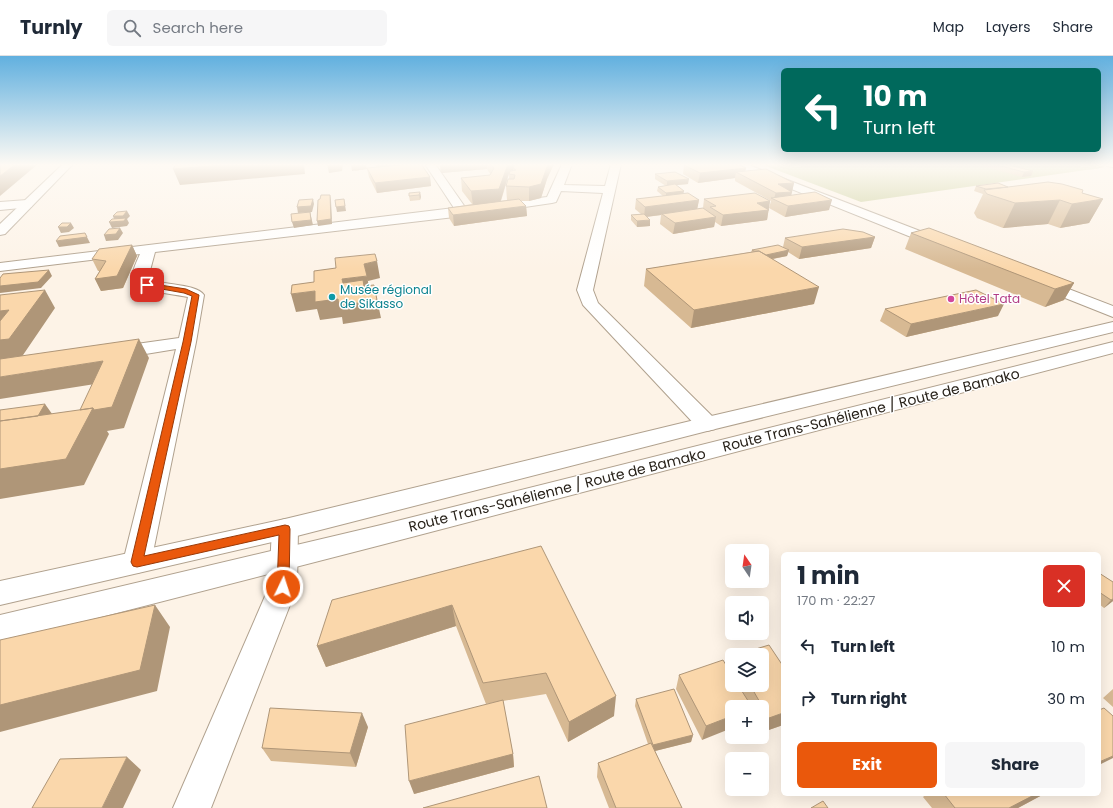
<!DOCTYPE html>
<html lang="en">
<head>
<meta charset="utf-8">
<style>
	:root { --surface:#fff; --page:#f6f6f7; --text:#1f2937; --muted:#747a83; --line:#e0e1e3; --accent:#ea580c }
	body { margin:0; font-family:Poppins,sans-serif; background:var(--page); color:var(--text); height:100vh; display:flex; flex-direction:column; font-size:15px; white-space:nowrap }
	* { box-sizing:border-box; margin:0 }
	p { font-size:13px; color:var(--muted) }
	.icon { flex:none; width:22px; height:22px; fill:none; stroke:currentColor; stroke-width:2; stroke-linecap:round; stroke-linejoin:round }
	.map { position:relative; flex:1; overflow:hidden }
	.drawer { position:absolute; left:781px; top:496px; width:320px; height:244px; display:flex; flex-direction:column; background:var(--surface); border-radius:6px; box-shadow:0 4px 16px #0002 }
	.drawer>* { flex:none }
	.hud { position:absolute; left:781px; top:12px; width:320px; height:84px; border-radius:6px; box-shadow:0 4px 16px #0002; background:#00695c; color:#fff; overflow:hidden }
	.needle { width:26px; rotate:347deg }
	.buttons { position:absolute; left:725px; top:488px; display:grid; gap:8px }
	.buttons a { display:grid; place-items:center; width:44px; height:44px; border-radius:6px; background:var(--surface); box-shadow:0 4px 16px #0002; font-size:20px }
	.pin { position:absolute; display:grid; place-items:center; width:34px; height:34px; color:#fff; margin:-17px; border-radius:8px; box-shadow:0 2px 6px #0006 }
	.me { position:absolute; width:44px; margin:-22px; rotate:4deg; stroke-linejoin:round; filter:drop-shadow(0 0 3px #0008) }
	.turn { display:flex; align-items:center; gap:14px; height:84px; padding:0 16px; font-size:18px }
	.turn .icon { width:52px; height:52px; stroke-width:2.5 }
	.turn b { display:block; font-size:28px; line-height:34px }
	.round { display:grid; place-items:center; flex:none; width:42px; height:42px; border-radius:6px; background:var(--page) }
	.headline { display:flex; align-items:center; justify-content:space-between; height:68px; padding:0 16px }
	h1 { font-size:24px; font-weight:700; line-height:30px }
	.button { display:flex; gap:8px; margin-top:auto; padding:8px 16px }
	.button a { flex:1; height:46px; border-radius:6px; background:var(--accent); color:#fff; font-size:16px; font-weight:700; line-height:46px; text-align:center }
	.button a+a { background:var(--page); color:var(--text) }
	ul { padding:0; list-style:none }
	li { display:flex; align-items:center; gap:12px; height:52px; padding:0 16px }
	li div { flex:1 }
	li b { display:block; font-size:15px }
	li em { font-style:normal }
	header { display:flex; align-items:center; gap:24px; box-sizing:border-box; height:56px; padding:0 20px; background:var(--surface); border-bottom:1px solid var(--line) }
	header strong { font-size:19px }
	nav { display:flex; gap:22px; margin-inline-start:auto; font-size:14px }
	.search { width:280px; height:36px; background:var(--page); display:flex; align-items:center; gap:10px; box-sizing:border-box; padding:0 14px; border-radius:6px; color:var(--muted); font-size:15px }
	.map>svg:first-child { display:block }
</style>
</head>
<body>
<header>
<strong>Turnly</strong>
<div class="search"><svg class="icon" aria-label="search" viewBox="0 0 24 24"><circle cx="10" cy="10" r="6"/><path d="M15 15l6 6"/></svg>Search here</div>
<nav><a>Map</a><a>Layers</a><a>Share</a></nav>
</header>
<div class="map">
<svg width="1113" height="752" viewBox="0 0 1113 752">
	<rect width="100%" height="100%" fill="#fdf3e7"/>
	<path fill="#c2c78c" d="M761,108H1093L1107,111L861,146Z"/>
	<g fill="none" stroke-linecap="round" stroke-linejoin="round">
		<g stroke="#b0a18e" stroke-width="2">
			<path id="minor" d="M425,108H435L465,151L547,141L562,108H572L564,129L605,130L611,108H621L593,234L598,247L715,363L718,368L715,373L707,375L699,373L583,249L577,234L603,137L561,135L556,146L552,147L463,160L155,196L148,222C161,230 196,227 204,239L196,286L151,506L147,514L137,517L127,514L123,506L176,293L115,303L108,301L106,297L108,293L115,291L179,282L188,241C176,238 134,236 132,222C132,215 137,205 140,198L0,215V207L454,152Z
				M733,108H746L946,185L948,188L946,191H936L734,110Z
				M1106,108H1113V111L1107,110Z
				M27,144L31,145L33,148L31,151L0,154V146Z
				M1040,222L1113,250V261L1035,230L1032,227L1035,224Z"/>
		</g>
		<g stroke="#b0a18e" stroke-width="2">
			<path id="tertiary" d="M63,108H73L5,178L0,179V168Z"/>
		</g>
		<g stroke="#b0a18e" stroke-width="2">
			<path id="secondary" d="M285,463L294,466L298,473L297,531L211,752H173L269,531L272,473L276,466Z"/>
		</g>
		<g stroke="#b0a18e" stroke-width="2">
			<path id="trunk" d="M1113,266V276L707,375L285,483L0,549V525L285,463L707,361Z
				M1113,286V297L381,489L0,587V559L381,469Z"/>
		</g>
		<use href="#minor" fill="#fff" fill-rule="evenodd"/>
		<use href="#tertiary" fill="#fff" fill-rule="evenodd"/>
		<use href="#secondary" fill="#fff" fill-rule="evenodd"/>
		<use href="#trunk" fill="#fff" fill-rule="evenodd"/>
	</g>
	<path fill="#d7b993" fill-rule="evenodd" d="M375,108H399L395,109L425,108H422L430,121L431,130L377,137L369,121L367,113L352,115L367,112L376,111Z
		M440,108H554L547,123L541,142L529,145H521L526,150L527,160L454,170L449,162L448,152L472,148L462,135L461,122L490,119H491L487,113L441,117ZM509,118V123L506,130L507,144L501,145Z
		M984,108H1005L1033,115L1031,120L1022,121L983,110Z
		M684,109L746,112L745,115L794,127L791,139L829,154L785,161L769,152L771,145L735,125V122L698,127L683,118Z
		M655,118L688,128L676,129L683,138L699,144L697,153L703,152L704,143L770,145L767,164L721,170L715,166L714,171L673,178L660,168L661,159L647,161L650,164V170L637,171L631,164V159L641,158L635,153L636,143L663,140L657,135L658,131L666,130L655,123Z
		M976,130L1008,131L1082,137L1103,143L1089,167L1060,172L1048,168L1003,172L977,162L974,157L983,138L974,135Z
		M420,136L421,141L420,144L410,145L409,140Z
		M911,177L1074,227L1064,244L1045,251L905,193Z
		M875,181L871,192L799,203L788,196L787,200L773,203L814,248L691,272L644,230L646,213L751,196L752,194L783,191L785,182Z
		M132,189L137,200L123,232L101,235L95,223L100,215H98L92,203Z
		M885,253L998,260L906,281L880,265Z
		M541,490L614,660L568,686L546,638L503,645L513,698L514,711L414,738L496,646L486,648L456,570L326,611L317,590Z
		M1099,517L1113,526V545L1104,552L1099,548Z
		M732,603V629H762L783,669L763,676L762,674V651H732L702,684L676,633L679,619L729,613Z
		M1113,633V651L1103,642Z
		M636,643L693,679L691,686L655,695L682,752H609L597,721L598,707L648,688L635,650Z
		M368,671L356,711L271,705L262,692Z
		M926,738H1044L1018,752H932L923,741Z"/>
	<path fill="#af9678" d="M16,108H38L0,140V120Z
		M231,108H304L305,118L180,129L173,113Z
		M327,108H343L342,115L329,117Z
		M351,108H366L367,113L352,115Z
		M376,108H399L377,113Z
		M440,108H487V113L441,117Z
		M508,108H518L516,114L513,112V116L509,117L500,147L473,149L471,135Z
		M548,108H554L547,123L541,142L529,145V131L547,110Z
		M746,112L744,120L736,116L735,122L698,127L700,117Z
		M1033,115L1031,120L1022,121L1024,116Z
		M430,121L431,130L377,137L375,127Z
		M689,123L688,128L667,130V125Z
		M794,127L790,145L774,143L778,128Z
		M684,135L683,140L666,142V137Z
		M420,136L421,141L420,144L419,139Z
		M330,139L331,144L332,168L318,170L317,165Z
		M313,143L314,148L312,156L298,157L297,151Z
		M344,143L346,155L337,156L336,151Z
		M1103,143L1089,167L1060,172L1072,148Z
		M699,144L697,154L662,158L661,159L644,161L645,151Z
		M832,144L829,154L785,161L788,150Z
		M1060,144L1048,168L1003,172L1015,147Z
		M770,145L767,164L721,170L723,159L757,147Z
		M526,150L527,160L454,170L453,159Z
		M127,155L130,160L127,163L129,167L127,170L112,172L109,166H115L113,160Z
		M310,156L313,169L294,172L292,166Z
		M716,161L714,171L673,178L675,167Z
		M650,164V170L637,171V165Z
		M71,167L74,172L69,176L61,177L58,171Z
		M120,172L123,177L118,184L106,185L104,179Z
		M85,177L90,187L59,191L56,185Z
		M875,181L871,192L799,203L802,191Z
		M132,189L137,200L123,232L101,235L95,223Z
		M789,194L787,200L760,205L762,200Z
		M377,205L380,222L368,225L364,208Z
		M49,214L52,220L41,232L0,237V230Z
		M367,220L370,237L374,229L381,262L343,268L342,261L320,264L317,253L296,256L291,238L315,235L342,223Z
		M1074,227L1064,244L1045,251L1055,233Z
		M819,231L814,248L691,272L694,254Z
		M45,234L55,252L21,302L0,305V255Z
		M1004,248L998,260L906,281L911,268Z
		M139,283L149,302L124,372L107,375L109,378L84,429L0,443V413L79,357Z
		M103,305L114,325L0,343V321Z
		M45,348L55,362L0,388Z
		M1113,543V545L1104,552L1111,544Z
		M155,549L170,571L157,635L0,676V649Z
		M452,549L456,570L326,611L317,590Z
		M616,640L614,660L568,686L569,666Z
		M362,657L368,671L356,711L350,697Z
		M783,657V669L763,676L769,662Z
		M732,660V672L702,684L706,670Z
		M693,679L691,686L651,696L653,689Z
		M513,698L514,711L414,738L409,725Z
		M1113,700V702L1099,709V706Z
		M127,701L141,714L123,752H102Z
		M1036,738H1044L1018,752H1009Z"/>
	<path fill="#fad7ab" stroke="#af9678" d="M0,108H16L0,120Z
		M176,108H235L173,113Z
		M411,108H421L430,121L375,127L367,112Z
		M491,108H508L499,133L471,135L461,122L490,119L494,112Z
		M515,108H548L541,128L529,131L506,130L508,123H514L515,119L509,118L510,115L516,114L513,112Z
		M699,108H737L746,112L700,117L684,109Z
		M993,108H1005L1033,115L1024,116Z
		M766,113L794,127L778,128L792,136L776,137L736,116Z
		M675,116L689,123L667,125L655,118Z
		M1048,126L1062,128L1083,134L1082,137L1103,143L1072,148L1060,144L1015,147L987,138L984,134Z
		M998,127L1008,131L986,133L976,130Z
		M675,128L684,135L666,137L658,131Z
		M420,136L419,139L409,140V137Z
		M815,136L832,144L788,150L771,142Z
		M688,137L699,144L645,151L636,143Z
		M755,137L770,145L757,147L769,154L723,159L710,151L716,150L704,143Z
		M321,139H330L331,163L317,165L318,144L320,143Z
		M313,143L311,150L297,151L299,144Z
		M344,143L345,150L336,151L335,144Z
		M519,143L526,150L453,159L448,152Z
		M703,152L716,161L675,167L662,158Z
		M127,155L123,160H113L117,156Z
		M310,156L311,164L292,166L291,158Z
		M644,158L650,164L637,165L631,159Z
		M126,162L124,165L109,166L112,163Z
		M62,167H71L67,171H58Z
		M120,172L116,178L104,179L109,173Z
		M929,172L1074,227L1055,233L911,177Z
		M843,173L863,176L875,181L802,191L785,182Z
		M85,177L87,181L56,185L60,180Z
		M132,189L117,220L95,223L106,205L92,203L99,193Z
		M778,189L789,194L766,199L759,195H754L752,194Z
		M759,195L819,231L694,254L646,213Z
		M375,198L377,205L364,208L367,220L342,223L343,227L363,224L364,230L374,229L377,244L339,250L338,243L315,246V235L291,238L292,229L314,226V215L336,212L335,202Z
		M49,214L38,226L0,230V222L3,218Z
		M45,234L9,283L0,284V265L9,254L0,255V239Z
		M976,234L1004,248L911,268L885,253Z
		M139,283L112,351L94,354L93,352L80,354L103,305L0,321V303Z
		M45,348L38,360L0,365V354Z
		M93,352L66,403L0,413V365Z
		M541,490L616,640L569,666L546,617L483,627L452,549L317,590L332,544Z
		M1099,517L1113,526V543L1111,544L1099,536Z
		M155,549L140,614L0,649V584Z
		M769,589L783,610V657L769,662L750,629H762V599H736Z
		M723,604L732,619V629H738L752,651H732V660L706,670L679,619Z
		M674,633L693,679L653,689L636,643Z
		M503,644L513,698L409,725L405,669Z
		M270,652L362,657L350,697L262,692Z
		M1104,652L1113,660V700L1099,706V654Z
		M651,687L682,752H616L598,707Z
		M127,701L102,752H32L60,703Z
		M539,720L547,752H423Z
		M944,738H1036L1009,752H955Z
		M823,745L828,752H811Z"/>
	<linearGradient id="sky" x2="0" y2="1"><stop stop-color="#61b0df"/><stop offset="0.51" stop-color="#fefaf4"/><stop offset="1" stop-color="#fefaf4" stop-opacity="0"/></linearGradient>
	<rect width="1113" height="213" fill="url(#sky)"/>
	<path fill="#ea580c" stroke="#983908" d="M147,227L186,233L199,239L191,286L144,500L285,469L289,470L290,473L289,531L288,535L283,536L279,535L277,531L279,479L137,511L133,510L131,506L183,286L192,240L184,237L145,230L144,229Z"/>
	<circle fill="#0f9aa8" stroke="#fff" stroke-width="1.5" cx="332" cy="241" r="4"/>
	<circle fill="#d1479c" stroke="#fff" stroke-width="1.5" cx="951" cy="243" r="4"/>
	<g text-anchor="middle" stroke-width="3" stroke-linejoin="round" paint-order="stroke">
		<g font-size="12" fill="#0d838f" stroke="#fff" text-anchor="start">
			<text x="340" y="238">Musée régional<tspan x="340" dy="14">de Sikasso</tspan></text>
		</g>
		<g font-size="12" fill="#b23c85" stroke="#fff" text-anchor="start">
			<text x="959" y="247">Hôtel Tata</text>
		</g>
		<g font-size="14" fill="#28221a" stroke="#fff">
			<text transform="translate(871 354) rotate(-14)" y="5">Route Trans-Sahélienne / Route de Bamako</text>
			<text transform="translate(557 434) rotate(-14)" y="5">Route Trans-Sahélienne / Route de Bamako</text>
		</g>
	</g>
</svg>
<div class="buttons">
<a><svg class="needle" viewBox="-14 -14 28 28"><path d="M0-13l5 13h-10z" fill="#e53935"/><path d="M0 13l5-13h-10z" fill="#747a83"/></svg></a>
<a><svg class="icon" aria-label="sound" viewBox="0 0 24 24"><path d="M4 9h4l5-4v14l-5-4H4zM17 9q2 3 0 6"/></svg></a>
<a><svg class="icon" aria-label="layers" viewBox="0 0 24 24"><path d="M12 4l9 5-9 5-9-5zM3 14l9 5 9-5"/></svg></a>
<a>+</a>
<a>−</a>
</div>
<div class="pin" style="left:147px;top:229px;background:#d93025"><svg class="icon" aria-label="arrive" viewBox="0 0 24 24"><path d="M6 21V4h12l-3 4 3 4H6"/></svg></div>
<svg class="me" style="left:283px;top:531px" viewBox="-20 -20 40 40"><circle r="17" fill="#ea580c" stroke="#fff" stroke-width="3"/><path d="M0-11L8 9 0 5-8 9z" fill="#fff"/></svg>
<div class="hud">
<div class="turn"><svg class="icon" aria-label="left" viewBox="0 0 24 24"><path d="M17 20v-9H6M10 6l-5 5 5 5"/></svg><div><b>10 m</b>Turn left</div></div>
</div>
<section class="drawer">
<div class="headline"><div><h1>1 min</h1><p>170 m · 22:27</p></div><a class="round" style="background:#d93025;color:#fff"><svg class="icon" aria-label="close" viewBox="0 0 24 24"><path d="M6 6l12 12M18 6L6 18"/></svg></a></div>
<ul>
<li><svg class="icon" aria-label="left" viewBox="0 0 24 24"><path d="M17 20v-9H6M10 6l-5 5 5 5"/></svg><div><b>Turn left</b></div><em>10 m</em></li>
<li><svg class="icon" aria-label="right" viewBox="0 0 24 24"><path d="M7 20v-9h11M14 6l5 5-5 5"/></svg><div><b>Turn right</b></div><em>30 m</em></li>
</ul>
<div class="button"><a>Exit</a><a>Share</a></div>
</section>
</div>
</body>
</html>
